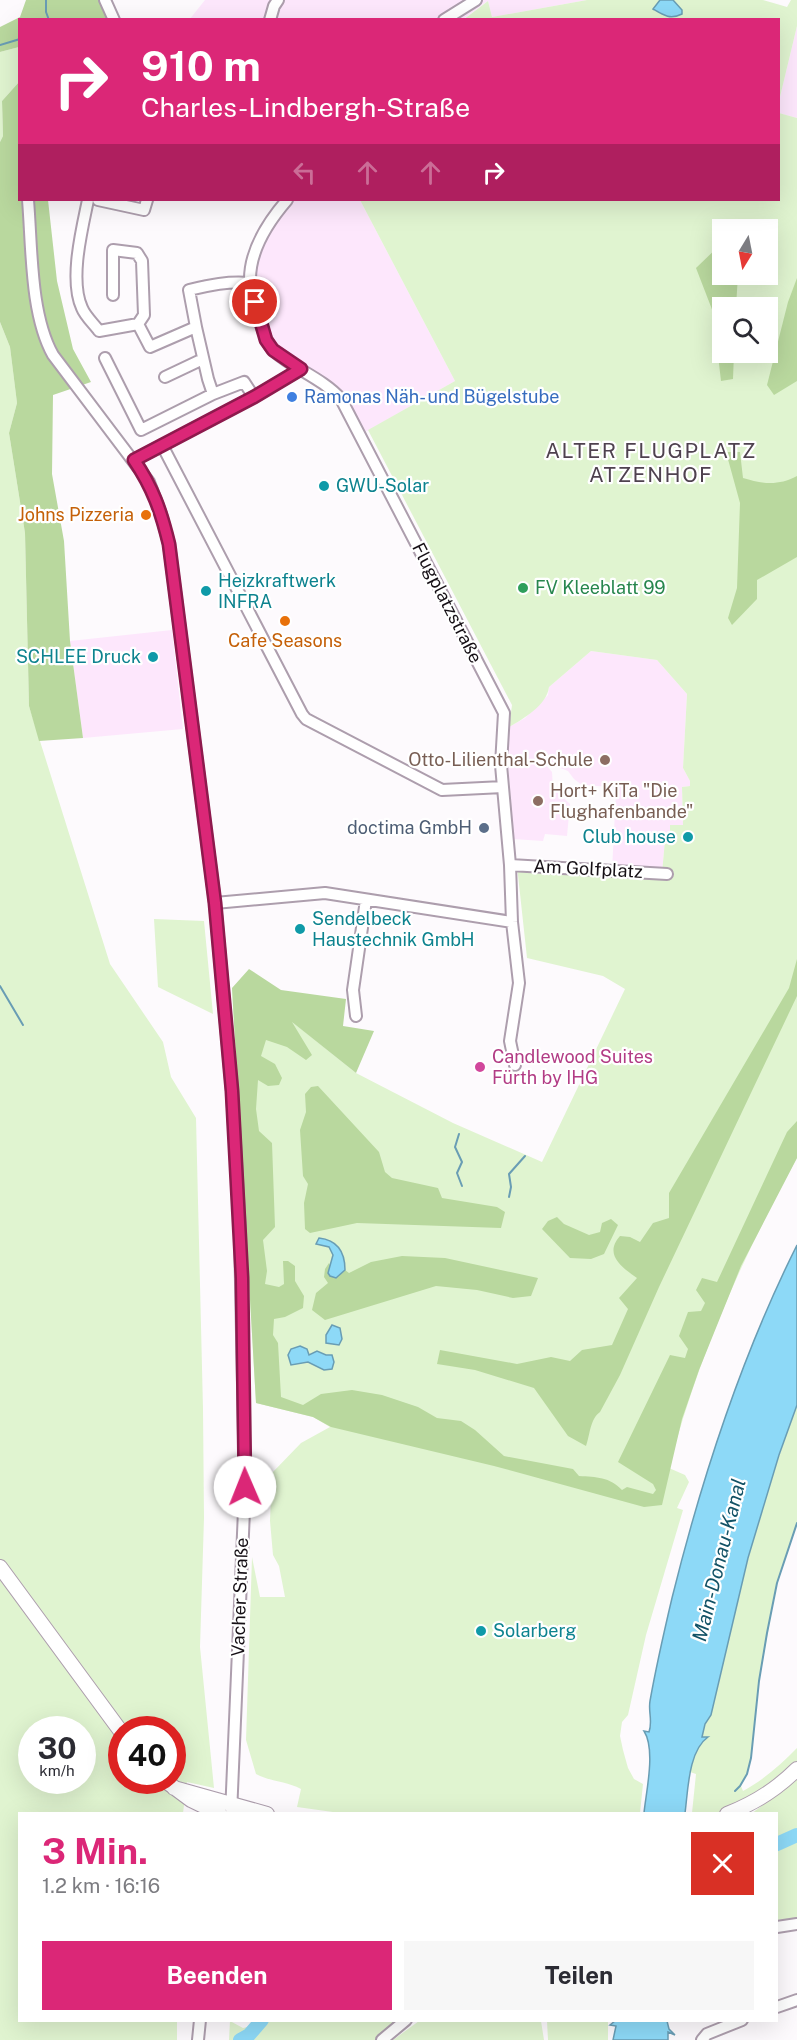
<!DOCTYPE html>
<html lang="de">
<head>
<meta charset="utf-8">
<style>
	:root { --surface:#fff; --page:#f7f7f7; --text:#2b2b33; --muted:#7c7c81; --accent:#db2777 }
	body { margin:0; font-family:"Public Sans",sans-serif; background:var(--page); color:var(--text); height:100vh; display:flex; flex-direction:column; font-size:22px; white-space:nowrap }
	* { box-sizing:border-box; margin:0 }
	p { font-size:20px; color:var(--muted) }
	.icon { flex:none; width:33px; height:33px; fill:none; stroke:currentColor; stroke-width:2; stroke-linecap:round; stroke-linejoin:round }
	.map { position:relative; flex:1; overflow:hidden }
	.drawer { position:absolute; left:18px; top:1812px; width:760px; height:210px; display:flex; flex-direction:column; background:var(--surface); border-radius:0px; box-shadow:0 6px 24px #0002 }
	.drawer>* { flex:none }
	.guide { position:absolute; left:18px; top:18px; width:762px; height:183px; border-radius:0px; box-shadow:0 6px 24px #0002; background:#db2777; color:#fff; overflow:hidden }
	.needle { width:39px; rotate:190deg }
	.tools { position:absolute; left:712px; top:219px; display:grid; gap:12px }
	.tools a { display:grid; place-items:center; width:66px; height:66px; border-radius:0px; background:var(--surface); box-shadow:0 6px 24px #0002; font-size:30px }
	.speed { position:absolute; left:18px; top:1716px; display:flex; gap:12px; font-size:30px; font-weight:700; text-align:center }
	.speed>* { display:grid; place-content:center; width:78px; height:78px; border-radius:50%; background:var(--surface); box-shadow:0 6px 24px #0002; line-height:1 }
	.speed small { font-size:15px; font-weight:400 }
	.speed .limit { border:9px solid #d22; background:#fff; color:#111 }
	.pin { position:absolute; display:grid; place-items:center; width:51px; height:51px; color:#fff; margin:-26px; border:3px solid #fff; border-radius:50%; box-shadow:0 2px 6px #0007 }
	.me { position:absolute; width:66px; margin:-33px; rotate:359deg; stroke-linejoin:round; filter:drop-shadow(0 0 4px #0008) }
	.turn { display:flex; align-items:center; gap:21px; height:126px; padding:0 24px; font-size:27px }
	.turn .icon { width:78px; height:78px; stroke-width:2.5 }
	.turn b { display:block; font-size:42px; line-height:51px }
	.lanes { display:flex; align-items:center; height:57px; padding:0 24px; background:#0003; justify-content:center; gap:30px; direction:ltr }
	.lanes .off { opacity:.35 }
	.round { display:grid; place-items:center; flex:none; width:63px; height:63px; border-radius:0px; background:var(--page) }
	.headline { display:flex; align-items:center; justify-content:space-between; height:102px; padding:0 24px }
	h1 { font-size:36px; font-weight:700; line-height:45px; color:var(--accent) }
	.action { display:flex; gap:12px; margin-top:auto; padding:12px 24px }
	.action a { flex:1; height:69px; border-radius:0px; background:var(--accent); color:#fff; font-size:24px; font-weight:700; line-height:69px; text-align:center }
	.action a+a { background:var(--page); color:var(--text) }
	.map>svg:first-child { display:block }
</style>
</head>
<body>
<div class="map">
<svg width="797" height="2040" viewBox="0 0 797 2040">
	<rect width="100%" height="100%" fill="#fdfafd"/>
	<path fill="#fde7fc" d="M205,0H587L492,17L488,1L463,19L189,20Z
		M797,26V118L779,113V101Z
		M276,200H360L455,381L360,435L341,399L266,340L251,267L282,205Z
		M172,630L183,729L83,738L70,641Z
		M591,651L657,660L687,694L683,768L690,781V786L682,787L683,825L670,840H665L662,873L612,870L616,793L612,787L582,785L574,779L568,771L545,762L507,759L509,727L525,718L548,695L549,687Z
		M508,761L545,764L552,772L553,788L570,804L567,836L545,834L543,841L513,839Z"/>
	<path fill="#e0f4d0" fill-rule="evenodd" d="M587,0H763L787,7L791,0H797V26L779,101L778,20H463L488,1L492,17Z
		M19,47V82L2,101L3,136L0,142V52Z
		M779,113L797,118V1158C743,1256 697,1359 669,1468L685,1475L689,1482L677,1508L683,1510L646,1635L628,1715L622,1722L620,1736L623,1750L628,1768L634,1779L643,1784L640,1813H340L297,1807L301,1789C286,1781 271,1782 256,1774L246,1740L252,1557L260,1597H285L279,1566L273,1555L270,1521L272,1473L301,1443L330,1427L313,1417L256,1403L232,988L290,1020L356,1073L453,1123L542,1162L625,989L603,976L527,958L517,866L662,873L665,840H670V825H683L682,787L690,786V781L683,768L687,694L657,660L591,651L549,687C547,705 523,719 509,727L512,705L368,430L455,381L360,200H778ZM723,230H768V274H723ZM723,308H768V352H723Z
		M0,322L10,347L17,403L9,433L25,533L29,706L110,964L163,1042L171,1077L196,1118L203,1409L204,1518L200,1647L214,1788L187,1782L183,1813L20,1814V2020L177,2021V2040H0ZM32,1730H82V1780H32ZM122,1730H172V1780H122Z
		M154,919L204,921L213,1014L158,987Z
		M797,1405V1523L777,1583L759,1681L751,1758L747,1774L741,1786L743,1791C764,1780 781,1764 797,1748V1769L727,1814L692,1813L696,1774L690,1772C693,1759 697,1746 707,1737H702L705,1724L711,1714C733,1609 760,1506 797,1405Z
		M797,1779V1918L777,1920V1814H751Z
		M230,2021L243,2028L259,2024L262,2021H401L378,2040H229Z
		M419,2021H541L544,2040H393Z
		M547,2021H608V2040H548Z"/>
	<path fill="#b9d89e" d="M26,0H98L103,7L108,19L20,20L19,47L0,52V27L20,17Z
		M19,82L20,200H48L57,281L73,349L91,382L53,395L52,474L64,541L70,641L83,738L39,741L29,706L25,533L9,433L17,403L10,347L0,322V142L3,136L2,101Z
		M723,242V274L738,275L736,307L723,308V352L734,353L733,379L721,381L713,312L696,268Z
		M797,278V381L774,395L767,385L788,302Z
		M726,452H740L743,478C763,484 778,486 797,476V557L757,580V599L732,625L728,618L737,588L740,503Z
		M797,959V996L659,1287L620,1375L600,1412C590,1419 590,1435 586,1446L568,1436L534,1388L475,1370L437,1364L440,1350L517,1364L551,1357L570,1361L582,1350L612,1345L628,1309L619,1298L637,1278C623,1268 603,1255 620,1236L630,1237L640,1242L653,1223L669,1218V1193L789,988Z
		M249,969L281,990L346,999L343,1026L374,1031L356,1073L292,1022L312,1055L306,1060L287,1047L266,1040L261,1056L275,1064L282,1078L279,1085L268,1086L258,1080L256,1109L259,1131L272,1143L275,1227L263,1240L267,1271L265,1284L279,1287L284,1284L283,1261H288L295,1266V1281L304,1296L303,1308L285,1317L274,1319L273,1335L278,1343L281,1397L303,1405L321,1394L352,1390L382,1395L418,1407L437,1418L461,1421L475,1430L504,1456L573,1469L579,1476C596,1477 610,1477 622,1490L627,1487L653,1494L656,1490L653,1484L618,1462L670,1355L685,1358L688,1349L679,1336L688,1312L701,1311L705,1303L696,1290L702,1278L717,1282L787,1132L797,1121V1158L741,1266L699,1370L682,1419L662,1505L644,1507L494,1466L331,1427L313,1417L256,1403L232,988Z
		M318,1086L379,1152L385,1172L392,1178L438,1188L442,1198L497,1207L505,1212L501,1228L357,1223L310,1233L305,1229L304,1203L308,1184L303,1176L300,1130L306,1112L305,1094L311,1087Z
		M557,1217L564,1224L589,1235L600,1232L602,1223L611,1219L618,1225L604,1254L591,1259L570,1258L542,1229L548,1221Z
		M402,1256L445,1258L538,1278L531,1296L513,1298L477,1290L436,1286L325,1320L312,1310L316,1293L328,1283L324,1277L325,1269L329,1263L336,1278L345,1270L349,1273L371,1262Z"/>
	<path fill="#8dd9f7" stroke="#699db4" stroke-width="1.5" d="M660,0H673L682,10V14C670,20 663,15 653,9Z
		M319,1238C337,1240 345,1252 345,1270L336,1278L330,1276L328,1273L333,1255L329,1247L316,1244Z
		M797,1245V1405L779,1455L748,1558L711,1715L705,1724L702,1737H708C688,1751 688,1792 685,1813H644C646,1792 656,1750 644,1731L649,1732C653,1721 648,1712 650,1701C656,1667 664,1632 672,1598C702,1477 741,1357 797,1245Z
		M332,1325L340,1328L342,1339L339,1345L326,1343V1335Z
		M300,1346L307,1349L309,1355L317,1351L326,1355H332L334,1362L332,1369L324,1370L308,1362L291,1365L288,1355L291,1349Z
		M615,2021H667L669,2029L675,2035L668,2032V2040H613L616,2026L610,2025Z"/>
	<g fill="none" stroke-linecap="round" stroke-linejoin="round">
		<path stroke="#699db4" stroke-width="2" d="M46,0V12L49,20
			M0,45L20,39
			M0,986L23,1025
			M459,1134L455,1147L462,1162L457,1173L462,1186
			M509,1197L511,1187L509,1174L525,1156
			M735,1791L740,1786L747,1774L751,1758L759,1681L767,1633L777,1583L797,1523"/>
		<path stroke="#8dd9f7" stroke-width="14" d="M777,1844L797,1835
			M240,2040L249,2035L262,2020"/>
		<g stroke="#ad9ead" stroke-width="14">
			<path id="minor" d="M105,0L114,20
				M270,20L274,6L278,0
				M444,20L476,0
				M28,200C32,247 30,314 53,355L149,482L161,514L169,544L215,903L232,1091L240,1232L245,1487L231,1814
				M88,200C82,229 69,280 82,308C85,316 94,324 99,331L138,324L150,347L196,327L189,290C210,285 228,281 250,283
				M98,200L144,210L147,200
				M287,200C268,222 249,251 250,282C250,293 256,306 259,317C263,329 265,342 274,351C294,369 322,378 341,399L504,713L501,765L510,865L512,922L519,983L510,1041L515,1065
				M113,295V250L137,253L142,261L144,315L138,324
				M196,327L208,379L213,394
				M105,358L141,430L213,394L244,382L254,397
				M165,377L203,359
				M162,445L302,714L306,719L442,790L503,787
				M134,460L254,397L301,369
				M510,865L667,874
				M215,903L325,893L512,922
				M356,1016L353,990L366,900
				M777,1927L797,1924
				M777,2007L797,2000
				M198,2040L200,2020
				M382,2040L406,2020
				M702,2040L707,2034L742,2020"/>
		</g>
		<g stroke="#ad9ead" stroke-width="16">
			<path id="major" d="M0,1567L122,1733
				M164,1780L191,1800L220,1814
				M174,1788L267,1814
				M727,1814C753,1804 778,1788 797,1769"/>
		</g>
		<use href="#minor" stroke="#fff" stroke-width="10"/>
		<use href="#major" stroke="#fff" stroke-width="14"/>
	</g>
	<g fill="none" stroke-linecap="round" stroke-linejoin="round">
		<g stroke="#8e194d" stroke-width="15">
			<path id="route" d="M245,1487L242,1278L232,1091L215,903L169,544C161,511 153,488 134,460L254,397L301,369L273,350L266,340L255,302"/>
		</g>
		<use href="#route" stroke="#db2777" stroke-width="10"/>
	</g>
	<circle fill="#3f7fe0" stroke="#fff" stroke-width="2" cx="292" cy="397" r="6"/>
	<g fill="#0f9aa8" stroke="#fff" stroke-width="2">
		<circle cx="324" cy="486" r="6"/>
		<circle cx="206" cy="591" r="6"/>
		<circle cx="153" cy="657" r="6"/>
		<circle cx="688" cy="837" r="6"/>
		<circle cx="300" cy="929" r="6"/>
		<circle cx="481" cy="1631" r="6"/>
	</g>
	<g fill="#e8710a" stroke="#fff" stroke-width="2">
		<circle cx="146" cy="515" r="6"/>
		<circle cx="285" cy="621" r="6"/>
	</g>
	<circle fill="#2e9e5b" stroke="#fff" stroke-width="2" cx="523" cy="588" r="6"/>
	<g fill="#8d6e63" stroke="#fff" stroke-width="2">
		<circle cx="605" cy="760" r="6"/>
		<circle cx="538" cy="801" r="6"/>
	</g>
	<circle fill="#5c6f8a" stroke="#fff" stroke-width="2" cx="484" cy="828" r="6"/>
	<circle fill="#d1479c" stroke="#fff" stroke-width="2" cx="480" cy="1067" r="6"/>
	<g text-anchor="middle" stroke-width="4.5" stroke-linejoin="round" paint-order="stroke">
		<g font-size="18" fill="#366cbe" stroke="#fff" text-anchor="start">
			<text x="304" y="403">Ramonas Näh- und Bügelstube</text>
		</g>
		<g font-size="18" fill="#0d838f" stroke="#fff" text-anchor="start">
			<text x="336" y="492">GWU-Solar</text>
			<text x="218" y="587">Heizkraftwerk<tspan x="218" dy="21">INFRA</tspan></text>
			<text x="141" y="663" text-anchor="end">SCHLEE Druck</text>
			<text x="676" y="843" text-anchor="end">Club house</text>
			<text x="312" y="925">Sendelbeck<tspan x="312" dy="21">Haustechnik GmbH</tspan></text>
			<text x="493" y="1637">Solarberg</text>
		</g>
		<g font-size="18" fill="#c56008" stroke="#fff" text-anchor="end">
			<text x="134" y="521">Johns Pizzeria</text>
			<text x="285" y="647" text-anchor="middle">Cafe Seasons</text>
		</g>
		<g font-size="18" fill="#27864d" stroke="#fff" text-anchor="start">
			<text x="535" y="594">FV Kleeblatt 99</text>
		</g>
		<g font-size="18" fill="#161016" stroke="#fff">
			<text transform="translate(447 603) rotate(63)" y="6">Flugplatzstraße</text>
			<text transform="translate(588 869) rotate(3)" y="6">Am Golfplatz</text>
			<text transform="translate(240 1597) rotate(-88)" y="6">Vacher Straße</text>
		</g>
		<g font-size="18" fill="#785e54" stroke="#fff" text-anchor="end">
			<text x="593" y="766">Otto-Lilienthal-Schule</text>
			<text x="550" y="797" text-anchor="start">Hort+ KiTa "Die<tspan x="550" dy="21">Flughafenbande"</tspan></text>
		</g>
		<g font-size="18" fill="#4e5e75" stroke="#fff" text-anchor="end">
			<text x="472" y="834">doctima GmbH</text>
		</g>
		<g font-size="18" fill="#b23c85" stroke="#fff" text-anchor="start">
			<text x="492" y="1063">Candlewood Suites<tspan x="492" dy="21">Fürth by IHG</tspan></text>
		</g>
		<g font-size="20" font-style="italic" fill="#125266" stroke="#fff">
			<text transform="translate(719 1560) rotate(-76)" y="7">Main-Donau-Kanal</text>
		</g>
		<g font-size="21" letter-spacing="1.5" fill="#4f424f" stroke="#fff">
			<text x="651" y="458">ALTER FLUGPLATZ<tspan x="651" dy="24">ATZENHOF</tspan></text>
		</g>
	</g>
</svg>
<div class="tools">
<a><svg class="needle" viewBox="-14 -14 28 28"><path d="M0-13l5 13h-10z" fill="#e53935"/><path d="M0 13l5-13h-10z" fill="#7c7c81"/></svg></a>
<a><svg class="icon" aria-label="search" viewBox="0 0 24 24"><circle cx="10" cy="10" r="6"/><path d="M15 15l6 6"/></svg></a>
</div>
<div class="speed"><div>30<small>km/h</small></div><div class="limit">40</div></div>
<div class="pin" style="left:255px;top:302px;background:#d93025"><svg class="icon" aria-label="arrive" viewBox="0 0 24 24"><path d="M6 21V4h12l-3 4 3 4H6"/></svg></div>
<svg class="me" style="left:245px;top:1487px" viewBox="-20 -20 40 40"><circle r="19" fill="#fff"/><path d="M0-13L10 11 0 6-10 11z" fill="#db2777"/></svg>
<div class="guide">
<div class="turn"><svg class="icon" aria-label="right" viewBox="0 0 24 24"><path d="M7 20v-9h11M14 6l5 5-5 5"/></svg><div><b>910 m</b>Charles-Lindbergh-Straße</div></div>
<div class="lanes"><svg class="icon off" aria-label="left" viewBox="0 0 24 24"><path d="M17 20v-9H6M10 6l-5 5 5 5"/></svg><svg class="icon off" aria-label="ahead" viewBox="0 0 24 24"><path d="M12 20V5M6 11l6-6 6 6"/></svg><svg class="icon off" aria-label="ahead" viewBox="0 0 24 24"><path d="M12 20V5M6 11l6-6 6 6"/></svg><svg class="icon" aria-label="right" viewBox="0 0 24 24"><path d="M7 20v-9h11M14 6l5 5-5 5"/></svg></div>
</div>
<section class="drawer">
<div class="headline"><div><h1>3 Min.</h1><p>1.2 km · 16:16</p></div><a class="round" style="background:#d93025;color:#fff"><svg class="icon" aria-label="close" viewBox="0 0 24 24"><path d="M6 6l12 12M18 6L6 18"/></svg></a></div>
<div class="action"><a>Beenden</a><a>Teilen</a></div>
</section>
</div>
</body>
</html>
